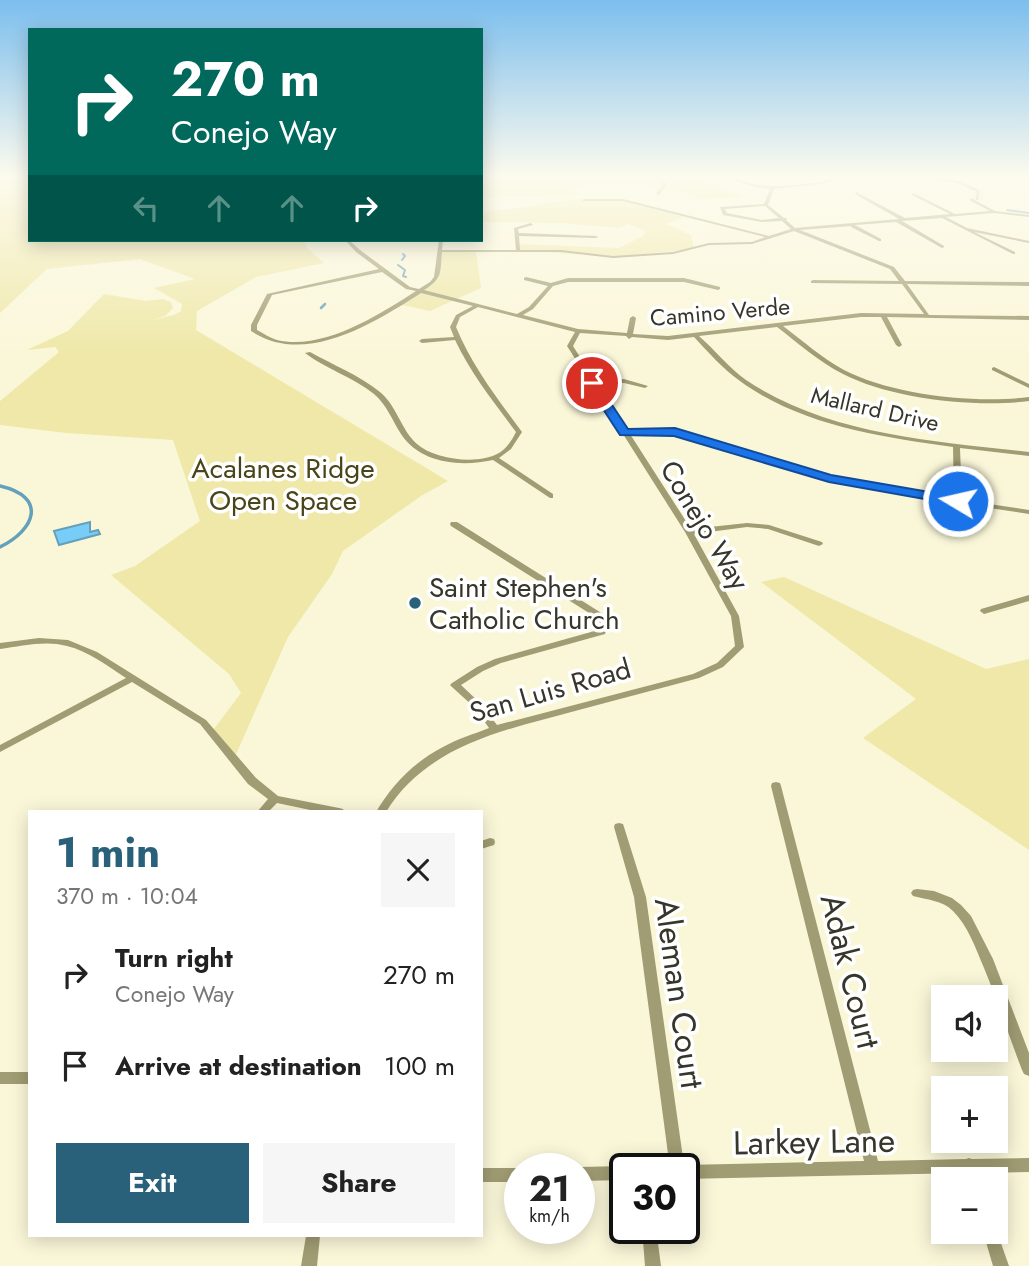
<!DOCTYPE html>
<html lang="en">
<head>
<meta charset="utf-8">
<style>
	:root { --surface:#fff; --page:#f6f6f6; --text:#222; --muted:#767676; --accent:#29617b }
	body { margin:0; font-family:Jost,sans-serif; background:var(--page); color:var(--text); height:100vh; display:flex; flex-direction:column; font-size:26px; white-space:nowrap }
	* { box-sizing:border-box; margin:0 }
	p { font-size:23px; color:var(--muted) }
	.icon { flex:none; width:38px; height:38px; fill:none; stroke:currentColor; stroke-width:2; stroke-linecap:round; stroke-linejoin:round }
	.map { position:relative; flex:1; overflow:hidden }
	.details { position:absolute; left:28px; top:810px; width:455px; height:427px; display:flex; flex-direction:column; background:var(--surface); border-radius:0px; box-shadow:0 4px 18px #0003 }
	.details>* { flex:none }
	.banner { position:absolute; left:28px; top:28px; width:455px; height:214px; border-radius:0px; box-shadow:0 4px 18px #0003; background:#00695c; color:#fff; overflow:hidden }
	.fabs { position:absolute; left:931px; top:985px; display:grid; gap:14px }
	.fabs a { display:grid; place-items:center; width:77px; height:77px; border-radius:0px; background:var(--surface); box-shadow:0 4px 18px #0003; font-size:35px }
	.speed { position:absolute; left:504px; top:1153px; display:flex; gap:14px; font-size:35px; font-weight:700; text-align:center }
	.speed>* { display:grid; place-content:center; width:91px; height:91px; border-radius:50%; background:var(--surface); box-shadow:0 4px 18px #0003; line-height:1 }
	.speed small { font-size:18px; font-weight:400 }
	.speed .limit { border:4px solid #111; border-radius:10px; background:#fff; color:#111 }
	.pin { position:absolute; display:grid; place-items:center; width:60px; height:60px; color:#fff; margin:-30px; border:4px solid #fff; border-radius:50%; box-shadow:0 2px 7px #0007 }
	.me { position:absolute; width:77px; margin:-38px; rotate:279deg; stroke-linejoin:round; filter:drop-shadow(0 0 5px #0008) }
	.turn { display:flex; align-items:center; gap:24px; height:147px; padding:0 28px; font-size:32px }
	.turn .icon { width:91px; height:91px; stroke-width:2.5 }
	.turn b { display:block; font-size:49px; line-height:60px }
	.lanes { display:flex; align-items:center; height:66px; padding:0 28px; background:#0003; justify-content:center; gap:35px; direction:ltr }
	.lanes .off { opacity:.35 }
	.round { display:grid; place-items:center; flex:none; width:74px; height:74px; border-radius:0px; background:var(--page) }
	.summary { display:flex; align-items:center; justify-content:space-between; height:119px; padding:0 28px }
	h1 { font-size:42px; font-weight:700; line-height:52px; color:var(--accent) }
	.action { display:flex; gap:14px; margin-top:auto; padding:14px 28px }
	.action a { flex:1; height:80px; border-radius:0px; background:var(--accent); color:#fff; font-size:28px; font-weight:700; line-height:80px; text-align:center }
	.action a+a { background:var(--page); color:var(--text) }
	ul { padding:0; list-style:none }
	li { display:flex; align-items:center; gap:21px; height:91px; padding:0 28px }
	li div { flex:1 }
	li b { display:block; font-size:26px }
	li em { font-style:normal }
	.map>svg:first-child { display:block }
</style>
</head>
<body>
<div class="map">
<svg width="1029" height="1266" viewBox="0 0 1029 1266">
	<rect width="100%" height="100%" fill="#faf7d9"/>
	<path fill="#efe8a9" d="M21,176H30V240H304L307,248L324,263L256,277L197,311L196,330L448,481L421,496L343,551L332,574L288,637L234,759L211,733L241,693L229,674L111,575L135,566L200,521L173,440L66,433L0,425V401L59,352L55,347L27,350L68,331L104,294L146,301L163,299L171,302L173,308L165,316L152,320L174,315L181,311L182,304L154,288L195,279L140,259L47,269L0,313V182Z
		M481,176H654L660,180L694,177L744,197L698,199L692,195C663,188 600,177 574,190L578,195L484,197L482,212L535,206L537,203C565,201 597,196 625,200C645,204 664,211 683,217L667,224L691,235L694,249L613,257L518,250V244L619,248L643,236L646,231L628,224L620,228L560,223L481,222Z
		M876,176C910,176 956,169 984,192L983,199L973,201L974,191L954,183Z
		M440,251H476L481,288L430,311L398,304L420,291L437,277Z
		M784,577L986,669L1029,659V850L863,738L916,699L761,582Z"/>
	<path fill="#78cdf8" stroke="#64a0ba" stroke-width="2" d="M90,522V532L98,530L100,534L59,545L54,531Z"/>
	<g fill="none" stroke-linecap="round" stroke-linejoin="round">
		<path stroke="#64a0ba" stroke-width="2" d="M916,176L958,182L978,191L977,199
			M1007,210L1029,213
			M402,260L405,256L403,254
			M398,265L405,270L403,276L406,277"/>
		<path stroke="#64a0ba" stroke-width="2.5" d="M321,308L325,304"/>
		<path stroke="#64a0ba" stroke-width="3.5" d="M0,486C48,497 35,530 0,547"/>
		<path fill="#a09c73" fill-rule="evenodd" d="M652,176H657L667,184L659,195L656,194L663,184Z
			M721,176C734,176 746,183 760,185C780,188 802,184 822,182L828,179V176H832L831,181L823,184L774,189L768,205L784,218H787L786,220L795,228L899,219L855,194L856,192L905,218L950,214L912,195L913,193L955,214L990,211L969,200L971,198L995,211L1029,215V217L994,213L946,217L967,228L1029,241V243L974,232L1015,252V254H1013L942,218L902,221L944,246V247L942,248L896,222L855,225L881,239V241H879L851,227V226L800,230L894,267L905,281L1029,282V286L907,284L929,315L1029,316V320L887,317L902,345L899,347L896,345L881,317H861L783,326C803,341 822,358 844,370C892,395 976,404 1029,397V401C976,408 891,399 843,374C819,362 798,343 777,327L699,336C715,350 729,368 746,380C828,435 934,441 1029,452V456L960,448L962,500L1029,510V514L871,490L826,480L675,434H630L691,529L747,523L769,525L822,542L823,544L819,546L768,529L747,527L694,534L739,616L744,647L723,667L699,678C658,689 616,700 575,711C505,730 427,745 386,812H376C391,786 415,761 443,747C457,739 474,734 489,728L474,707L452,687L450,685L452,683L477,667L495,659L598,630L601,624L597,618L451,526L450,524L451,522H457L603,614L609,624L605,634L501,663L483,671L461,685L480,703L497,725L693,674L717,663L735,646L731,616L685,532L592,385L589,383L590,382L567,346L575,332L478,307L460,317L456,327C472,366 497,398 522,432L511,449L499,458L553,494V498H550L493,460C461,467 421,464 401,434C392,420 387,405 374,394C353,377 326,369 305,353L310,352C333,365 359,375 380,392C397,406 401,430 417,444C435,460 479,465 499,453C507,448 512,440 516,432C494,402 471,374 455,340L422,343L419,341L422,339L454,337L450,327L456,315L473,306L421,293C374,323 305,367 251,331V325L267,294L379,269L356,252L345,240H349L360,250L410,287L419,289L430,282L434,277L439,240H443L442,250H516L514,228L531,223L533,225L518,229L519,233L596,236L598,237L596,238L519,236L520,250H561L613,256L673,252L709,243L752,242L765,237L623,201H582L584,199H623L769,236L791,229L782,221L762,222L723,215L720,207L764,204L770,189L754,187ZM765,206L779,218L762,220L727,213L725,209ZM794,231L890,269L899,281L813,280L811,281V283L902,284L924,314L861,313L668,336L633,334L636,318L633,316L630,318L627,333L578,329L523,315L533,309L553,286L568,282H684L718,290L720,289V287L684,278H568L551,283L526,277L524,278V280L548,286L529,307L517,314L424,290C443,278 440,273 442,252H561L613,258L673,254L709,245L752,244ZM382,272L406,289L416,291C379,315 323,351 277,340C270,338 263,333 257,330V325L272,295ZM580,333L626,336L629,339L632,337L668,340L694,337C708,352 723,369 740,381C800,425 880,437 953,447L954,498L871,486L831,476L675,430H627L598,384L624,383L645,388L648,386L624,379L595,381L573,346Z
			M994,367L1029,384V388L992,370V368Z
			M1029,595V601L984,614L980,611L981,609Z
			M39,638L68,640L97,652L206,720L256,778L278,796L339,808L343,809L344,812H320L277,803L268,812H257L268,799L248,784L200,724L132,682L0,752V745L126,678C108,666 88,651 67,646C46,640 21,646 0,649V643Z
			M776,782L780,783L781,786L878,1161L966,1159L969,1158L972,1159L1029,1158V1172L979,1173L981,1180H967L965,1173L684,1179V1169H670L634,897L614,827L615,824L619,823L623,824L624,827L646,897L684,1165L864,1161L771,786L772,783Z
			M490,838L494,839L495,842L494,845L481,849V841Z
			M917,889L934,891L952,898L961,905L971,916L993,959L1029,1053V1076L1024,1074L1022,1070C1009,1036 998,1002 984,968C976,949 968,926 953,911C942,900 927,900 913,896L911,893L913,890Z
			M0,1072H30V1084H0Z
			M625,1166L630,1169H625V1180L579,1181V1169H574L579,1167Z
			M481,1168H520L523,1169H520V1182H481Z
			M642,1228H656L661,1266H645Z
			M996,1228L997,1232L1009,1266H993L983,1232H996Z
			M306,1236H320L317,1266H301Z"/>
		<path fill="#78712f" fill-rule="evenodd" d="M1022,176H1029V180Z"/>
	</g>
	<linearGradient id="sky" x2="0" y2="1"><stop stop-color="#7bbeee"/><stop offset="0.5" stop-color="#fdfbee"/><stop offset="1" stop-color="#fdfbee" stop-opacity="0"/></linearGradient>
	<rect width="1029" height="353" fill="url(#sky)"/>
	<path fill="#1a73e8" stroke="#114b97" stroke-width="2" d="M592,380L596,381L628,429L675,428L831,475L958,497L965,501L958,505L829,482L674,436L620,435L586,383Z"/>
	<circle fill="#29617b" stroke="#fff" stroke-width="2.5" cx="415" cy="603" r="7"/>
	<g text-anchor="middle" stroke-width="7" stroke-linejoin="round" paint-order="stroke">
		<g font-size="23" fill="#37362a" stroke="#fff">
			<text transform="translate(720 312) rotate(-5)" y="8">Camino Verde</text>
			<text transform="translate(875 409) rotate(13)" y="8">Mallard Drive</text>
		</g>
		<g font-size="28" fill="#4a4519" stroke="#fff">
			<text x="283" y="478">Acalanes Ridge<tspan x="283" dy="32">Open Space</tspan></text>
		</g>
		<g font-size="28" fill="#37362a" stroke="#fff">
			<text transform="translate(705 525) rotate(59)" y="10">Conejo Way</text>
			<text transform="translate(550 690) rotate(-16)" y="10">San Luis Road</text>
		</g>
		<g font-size="28" fill="#37362a" stroke="#fff" text-anchor="start">
			<text x="429" y="597">Saint Stephen's<tspan x="429" dy="32">Catholic Church</tspan></text>
		</g>
		<g font-size="33" fill="#37362a" stroke="#fff">
			<text transform="translate(851 971) rotate(76)" y="12">Adak Court</text>
			<text transform="translate(680 993) rotate(82)" y="12">Aleman Court</text>
			<text transform="translate(814 1141) rotate(-1)" y="12">Larkey Lane</text>
		</g>
	</g>
</svg>
<div class="fabs">
<a><svg class="icon" aria-label="sound" viewBox="0 0 24 24"><path d="M4 9h4l5-4v14l-5-4H4zM17 9q2 3 0 6"/></svg></a>
<a>+</a>
<a>−</a>
</div>
<div class="speed"><div>21<small>km/h</small></div><div class="limit">30</div></div>
<div class="pin" style="left:592px;top:383px;background:#d93025"><svg class="icon" aria-label="arrive" viewBox="0 0 24 24"><path d="M6 21V4h12l-3 4 3 4H6"/></svg></div>
<svg class="me" style="left:958px;top:501px" viewBox="-20 -20 40 40"><circle r="17" fill="#1a73e8" stroke="#fff" stroke-width="3"/><path d="M0-11L8 9 0 5-8 9z" fill="#fff"/></svg>
<div class="banner">
<div class="turn"><svg class="icon" aria-label="right" viewBox="0 0 24 24"><path d="M7 20v-9h11M14 6l5 5-5 5"/></svg><div><b>270 m</b>Conejo Way</div></div>
<div class="lanes"><svg class="icon off" aria-label="left" viewBox="0 0 24 24"><path d="M17 20v-9H6M10 6l-5 5 5 5"/></svg><svg class="icon off" aria-label="ahead" viewBox="0 0 24 24"><path d="M12 20V5M6 11l6-6 6 6"/></svg><svg class="icon off" aria-label="ahead" viewBox="0 0 24 24"><path d="M12 20V5M6 11l6-6 6 6"/></svg><svg class="icon" aria-label="right" viewBox="0 0 24 24"><path d="M7 20v-9h11M14 6l5 5-5 5"/></svg></div>
</div>
<section class="details">
<div class="summary"><div><h1>1 min</h1><p>370 m · 10:04</p></div><a class="round"><svg class="icon" aria-label="close" viewBox="0 0 24 24"><path d="M6 6l12 12M18 6L6 18"/></svg></a></div>
<ul>
<li><svg class="icon" aria-label="right" viewBox="0 0 24 24"><path d="M7 20v-9h11M14 6l5 5-5 5"/></svg><div><b>Turn right</b><p>Conejo Way</p></div><em>270 m</em></li>
<li><svg class="icon" aria-label="arrive" viewBox="0 0 24 24"><path d="M6 21V4h12l-3 4 3 4H6"/></svg><div><b>Arrive at destination</b></div><em>100 m</em></li>
</ul>
<div class="action"><a>Exit</a><a>Share</a></div>
</section>
</div>
</body>
</html>
